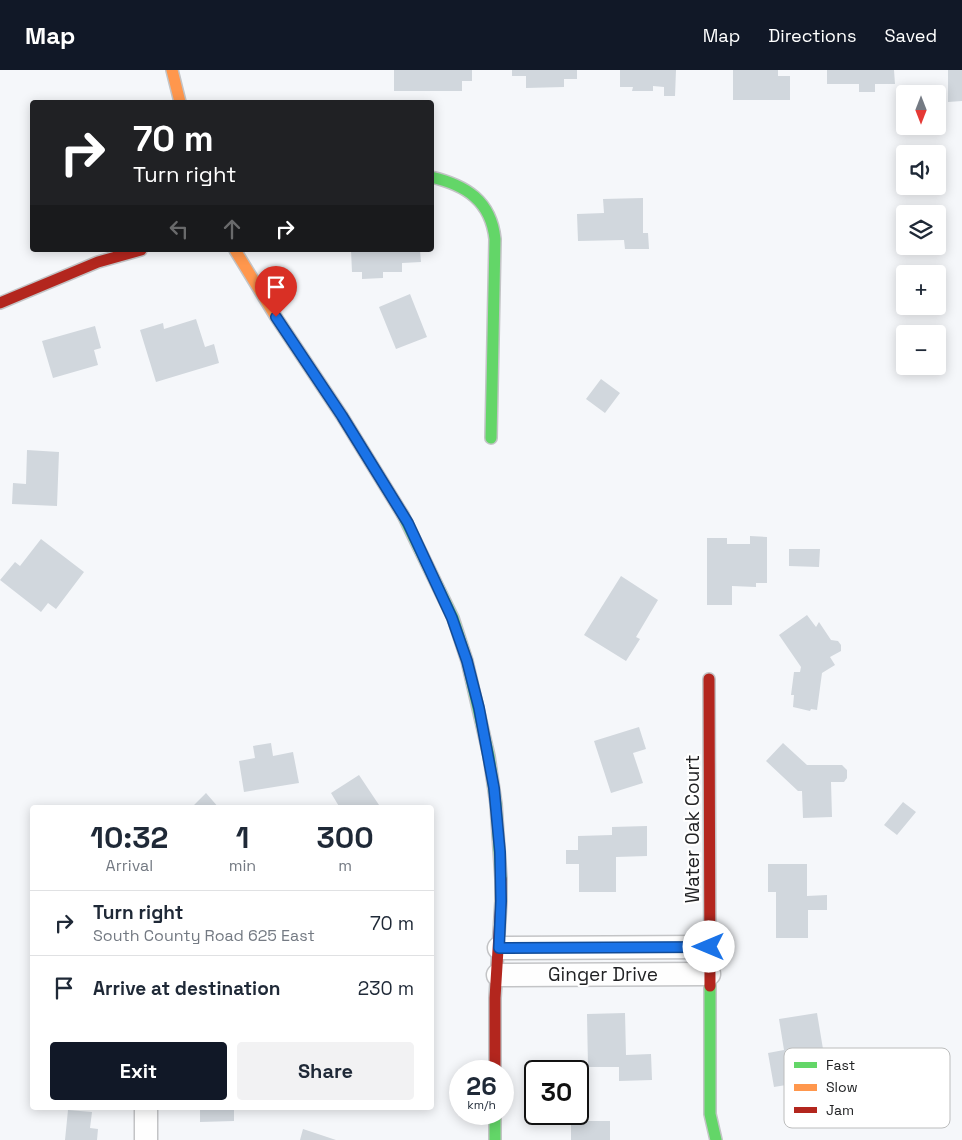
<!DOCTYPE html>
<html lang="en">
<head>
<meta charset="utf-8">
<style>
	:root { --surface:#fff; --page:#f2f2f3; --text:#1f2937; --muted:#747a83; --line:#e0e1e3; --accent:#111827 }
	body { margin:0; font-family:"Space Grotesk",sans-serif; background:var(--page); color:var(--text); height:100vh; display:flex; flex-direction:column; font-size:19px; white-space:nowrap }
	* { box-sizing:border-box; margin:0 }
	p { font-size:16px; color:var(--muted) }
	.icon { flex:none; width:28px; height:28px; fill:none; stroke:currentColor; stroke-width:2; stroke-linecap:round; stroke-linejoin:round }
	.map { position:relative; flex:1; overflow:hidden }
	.details { position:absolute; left:30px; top:735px; width:404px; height:305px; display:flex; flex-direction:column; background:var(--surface); border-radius:5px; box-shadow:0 2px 12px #0003 }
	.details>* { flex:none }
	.top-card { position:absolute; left:30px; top:30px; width:404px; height:152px; border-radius:5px; box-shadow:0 2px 12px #0003; background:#202124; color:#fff; overflow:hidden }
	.needle { width:32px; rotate:180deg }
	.tools { position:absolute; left:896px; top:15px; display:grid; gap:10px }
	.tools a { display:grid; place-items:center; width:50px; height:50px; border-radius:5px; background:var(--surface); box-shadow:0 2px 12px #0003; font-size:25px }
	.speed { position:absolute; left:449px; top:990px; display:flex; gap:10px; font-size:25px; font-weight:700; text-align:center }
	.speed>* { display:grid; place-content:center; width:65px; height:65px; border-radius:50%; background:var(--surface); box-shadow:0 2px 12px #0003; line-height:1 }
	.speed small { font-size:12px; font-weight:400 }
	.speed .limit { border:2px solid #111; border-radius:8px; background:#fff; color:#111 }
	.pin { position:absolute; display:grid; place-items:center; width:42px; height:42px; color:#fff; margin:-51px -21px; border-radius:50% 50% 50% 0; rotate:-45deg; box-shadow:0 0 5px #0007 }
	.pin .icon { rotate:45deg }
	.me { position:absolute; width:55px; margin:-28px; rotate:270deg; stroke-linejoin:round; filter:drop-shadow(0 0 4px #0008) }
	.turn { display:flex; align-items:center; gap:18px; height:105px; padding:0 20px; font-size:22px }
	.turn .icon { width:65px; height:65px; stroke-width:2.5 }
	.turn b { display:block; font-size:35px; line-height:42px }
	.lanes { display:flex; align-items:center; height:48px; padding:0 20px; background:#0003; justify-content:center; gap:25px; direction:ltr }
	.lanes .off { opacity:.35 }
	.eta { display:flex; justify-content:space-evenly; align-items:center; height:85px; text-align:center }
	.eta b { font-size:30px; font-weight:700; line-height:35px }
	.cta { display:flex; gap:10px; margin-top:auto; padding:10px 20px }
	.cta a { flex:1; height:58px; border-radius:5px; background:var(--accent); color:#fff; font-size:20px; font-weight:700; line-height:58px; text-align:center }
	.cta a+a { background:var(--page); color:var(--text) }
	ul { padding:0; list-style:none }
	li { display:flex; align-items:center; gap:15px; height:65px; padding:0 20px; border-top:1px solid var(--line) }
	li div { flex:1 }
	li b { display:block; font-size:19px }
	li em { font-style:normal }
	header { display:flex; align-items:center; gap:30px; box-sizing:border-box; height:70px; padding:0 25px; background:var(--accent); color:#fff }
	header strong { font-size:24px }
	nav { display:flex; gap:28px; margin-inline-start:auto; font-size:18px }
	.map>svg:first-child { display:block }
</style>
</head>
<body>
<header>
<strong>Map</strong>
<nav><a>Map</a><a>Directions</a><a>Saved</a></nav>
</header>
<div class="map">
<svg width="962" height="1070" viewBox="0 0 962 1070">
	<rect width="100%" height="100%" fill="#f5f7fa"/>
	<path fill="#d1d7dd" d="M394,0H472V11H462V21H394Z
		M512,0H577V9H564V17L526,18V6H512Z
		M620,0H676L675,26H664V17L653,16V21H632L633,17H620Z
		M733,0H778V6H790V30H733Z
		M827,0H894L895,14H875V22H859V14H827Z
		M948,0H962V31L948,32Z
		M643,128V163H648L649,179H625L624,170L578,171L577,144L604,143L603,129Z
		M351,180H420L421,192L402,193V202H383V208L362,209V202H352Z
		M410,224L427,267L396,279L379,237Z
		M196,249L205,277L214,274L219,293L156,312L140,260L163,253L164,259Z
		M95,256L101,278L94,280L98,295L53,308L42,271Z
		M601,309L620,323L605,343L586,329Z
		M27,380L59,382L57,436L12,434L13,413L26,414Z
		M750,466L767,467V513H756V517L732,516V535H707V468H727V474H750Z
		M41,469L84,502L56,539L48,533L41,542L0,510L15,492L20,496Z
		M789,479H820L819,497L789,496Z
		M621,506L658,530L636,567L640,569L626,591L584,565Z
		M807,545L816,557L819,552L831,570L838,571L841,575V581L830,587L835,595L822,603L817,640L811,639L810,641L793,637L794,625H791L794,602H800L801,597L779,565Z
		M639,657L646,679L633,683L643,713L611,723L594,671Z
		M271,673L273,686L293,682L299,713L244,722L239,691L255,688L253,676Z
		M783,673L807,695H842L847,700V708L844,712H831L832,747L803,748L802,721H798L766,691Z
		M359,705L381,738H340L331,723Z
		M206,723L219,738H191Z
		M903,732L916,742L897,765L884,755Z
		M647,756V786L616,787V822H579V794H566V780H578V766L612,765V757Z
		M768,794H807V826L827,825V840H808V868H776V822H768Z
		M625,943L626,985L651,984L652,1010L619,1011V997H588L587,944Z
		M817,943L826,997L796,1002L798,1013L774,1017L768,983L784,980L779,949Z
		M200,1038H234V1051L200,1052Z
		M68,1040L92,1042L90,1058L98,1059L97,1070H65Z
		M571,1051H610V1070H571Z
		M303,1059L336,1070H300Z"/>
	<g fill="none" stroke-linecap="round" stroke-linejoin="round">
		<g stroke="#c3c4c6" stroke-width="25">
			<path id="street" d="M499,878L709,877
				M498,905L709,904
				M146,1070V1038"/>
		</g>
		<g stroke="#c3c4c6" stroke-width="14">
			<path id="fast" d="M431,107C466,115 491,131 495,169L491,368
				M403,445L453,548L467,591L489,686L496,734L501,809
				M710,916V1044L716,1070
				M495,1044V1070"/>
		</g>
		<g stroke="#c3c4c6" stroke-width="14">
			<path id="slow" d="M172,0L180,32
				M235,180L276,247L342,346L403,445"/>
		</g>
		<g stroke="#c3c4c6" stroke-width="14">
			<path id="jam" d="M0,233L98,192L141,180
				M709,609L710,916
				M495,1001V928L501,831V809"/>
		</g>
		<use href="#street" stroke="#fefefe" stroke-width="22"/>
		<use href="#fast" stroke="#63d668" stroke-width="11"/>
		<use href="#slow" stroke="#ff974d" stroke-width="11"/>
		<use href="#jam" stroke="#b3261e" stroke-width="11"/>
	</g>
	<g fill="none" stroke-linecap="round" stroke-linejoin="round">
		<g stroke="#114b97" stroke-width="12">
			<path id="route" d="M276,247L342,346L408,453L452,548L467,591L479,638L494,718L500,782L501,831L499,878L709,877"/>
		</g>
		<use href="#route" stroke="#1a73e8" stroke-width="9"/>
	</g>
	<g text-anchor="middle" stroke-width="4.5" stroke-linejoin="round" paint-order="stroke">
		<g font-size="19" fill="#212224" stroke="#fff">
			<text transform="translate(692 759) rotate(-90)" y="7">Water Oak Court</text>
			<text x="603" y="911">Ginger Drive</text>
		</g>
	</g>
	<rect x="784" y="978" width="166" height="80" rx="8" fill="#fff" stroke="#bcbdbd" stroke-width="1"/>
	<rect x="794" y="992" width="23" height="6" fill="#63d668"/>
	<rect x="794" y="1014" width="23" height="7" fill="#ff974d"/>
	<rect x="794" y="1037" width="23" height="6" fill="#b3261e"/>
	<g font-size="14" fill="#212224">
		<text x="826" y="1000">Fast</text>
		<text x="826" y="1022">Slow</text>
		<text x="826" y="1045">Jam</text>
	</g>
</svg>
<div class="tools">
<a><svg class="needle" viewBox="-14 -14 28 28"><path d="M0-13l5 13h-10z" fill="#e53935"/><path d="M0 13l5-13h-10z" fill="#747a83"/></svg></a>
<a><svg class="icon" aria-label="sound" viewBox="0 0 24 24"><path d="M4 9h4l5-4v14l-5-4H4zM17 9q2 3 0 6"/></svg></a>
<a><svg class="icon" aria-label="layers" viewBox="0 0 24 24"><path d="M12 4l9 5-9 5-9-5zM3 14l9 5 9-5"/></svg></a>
<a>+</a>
<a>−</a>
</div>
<div class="speed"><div>26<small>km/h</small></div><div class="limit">30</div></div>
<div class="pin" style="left:276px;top:247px;background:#d93025"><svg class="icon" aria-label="arrive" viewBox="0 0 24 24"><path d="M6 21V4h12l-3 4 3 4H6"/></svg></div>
<svg class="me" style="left:709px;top:877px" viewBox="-20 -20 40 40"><circle r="19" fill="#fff"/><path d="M0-13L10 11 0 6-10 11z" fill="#1a73e8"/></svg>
<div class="top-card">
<div class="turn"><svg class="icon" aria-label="right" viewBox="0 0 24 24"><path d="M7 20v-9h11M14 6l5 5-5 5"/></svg><div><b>70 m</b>Turn right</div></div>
<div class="lanes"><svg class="icon off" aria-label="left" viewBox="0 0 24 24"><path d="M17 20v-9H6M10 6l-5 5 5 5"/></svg><svg class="icon off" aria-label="ahead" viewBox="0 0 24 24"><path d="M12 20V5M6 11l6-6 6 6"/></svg><svg class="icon" aria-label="right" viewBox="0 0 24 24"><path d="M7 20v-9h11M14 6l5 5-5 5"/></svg></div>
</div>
<section class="details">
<div class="eta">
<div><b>10:32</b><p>Arrival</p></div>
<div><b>1</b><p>min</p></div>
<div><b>300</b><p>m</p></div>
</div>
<ul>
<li><svg class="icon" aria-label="right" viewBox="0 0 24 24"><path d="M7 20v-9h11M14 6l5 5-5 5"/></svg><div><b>Turn right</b><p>South County Road 625 East</p></div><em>70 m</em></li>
<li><svg class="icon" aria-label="arrive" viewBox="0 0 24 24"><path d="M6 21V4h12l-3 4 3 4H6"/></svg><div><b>Arrive at destination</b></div><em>230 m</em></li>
</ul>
<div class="cta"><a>Exit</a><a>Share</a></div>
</section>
</div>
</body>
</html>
